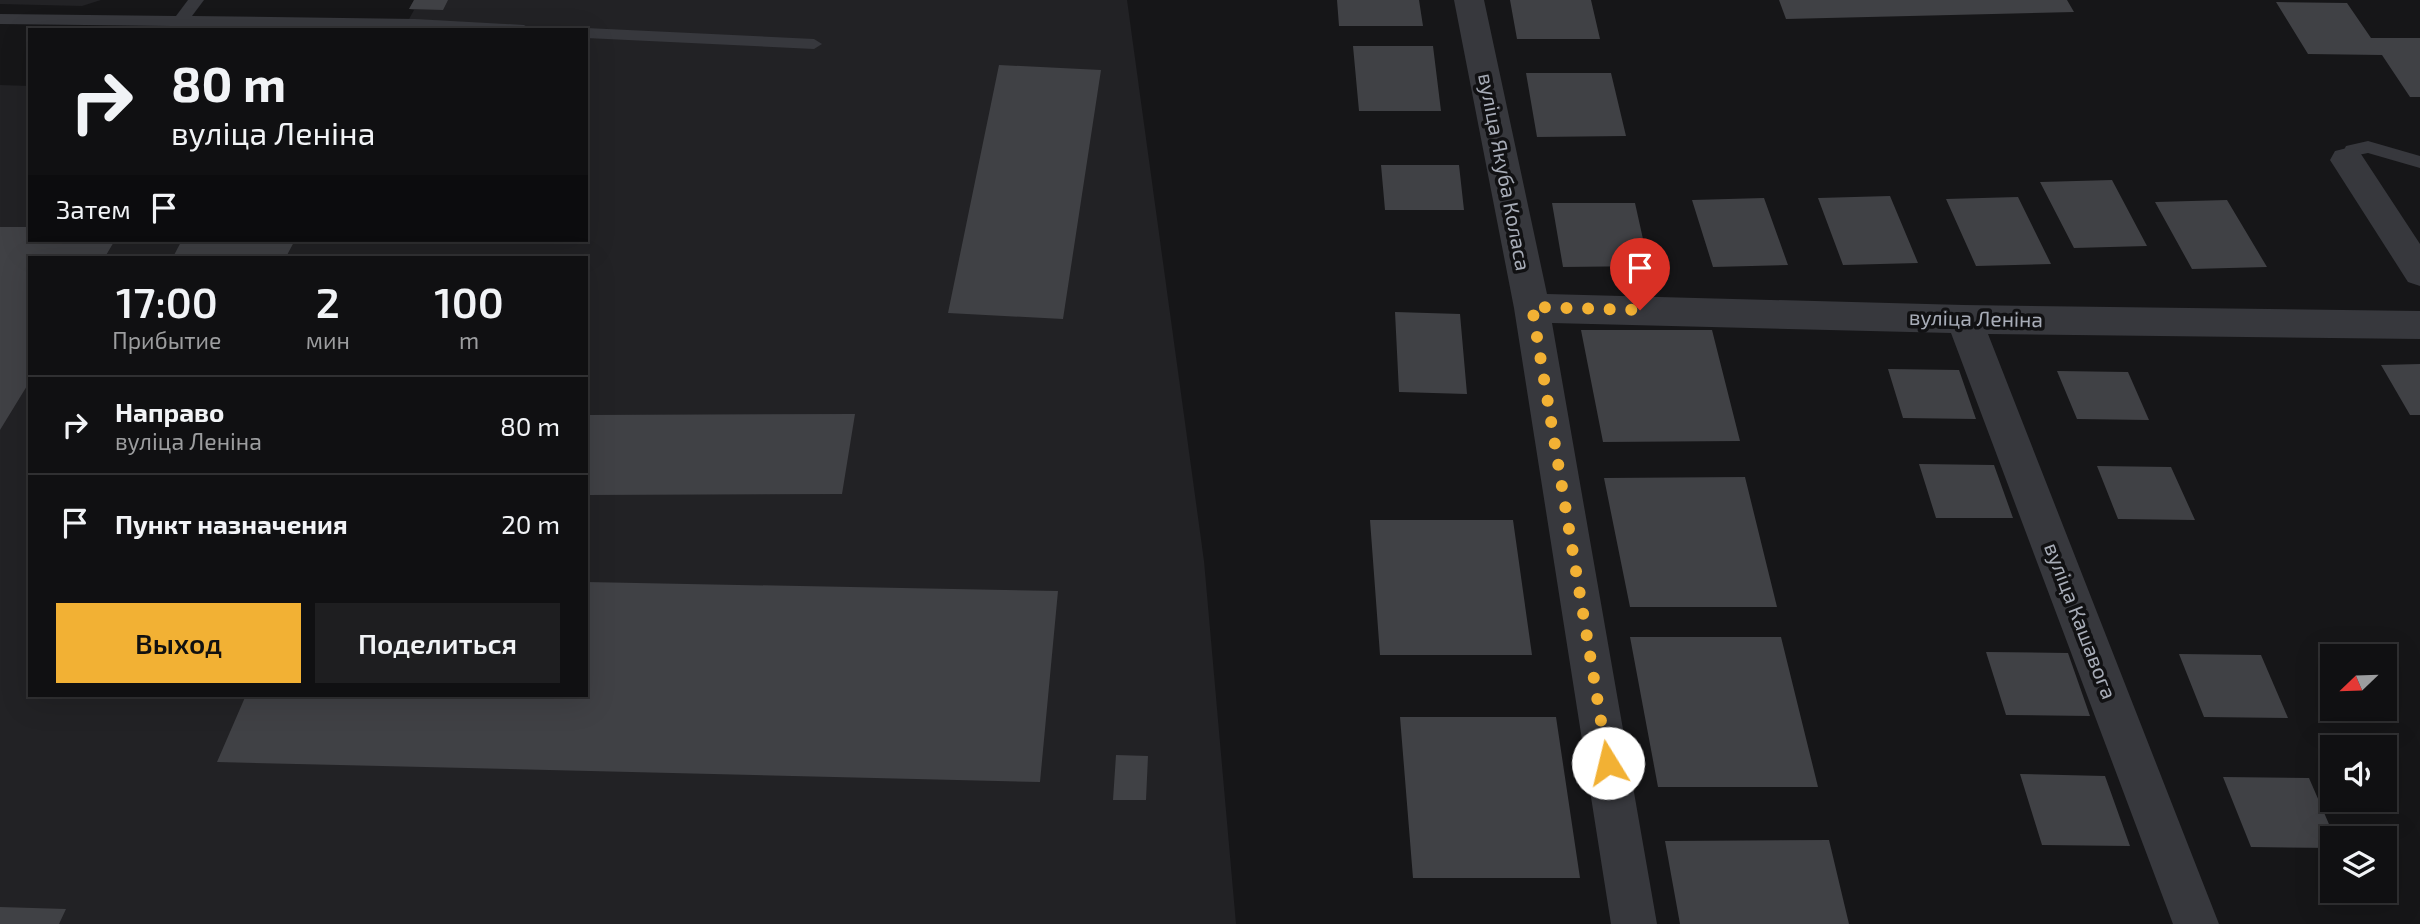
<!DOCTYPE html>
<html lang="ru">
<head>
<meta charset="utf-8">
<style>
	:root { --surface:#101012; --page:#1e1e20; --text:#f1f3f6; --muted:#9c9d9f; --line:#303032; --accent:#f2b134 }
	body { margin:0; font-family:"Exo 2",sans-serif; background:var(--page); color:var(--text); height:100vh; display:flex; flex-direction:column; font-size:26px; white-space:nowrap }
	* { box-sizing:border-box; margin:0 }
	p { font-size:23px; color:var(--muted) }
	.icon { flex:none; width:38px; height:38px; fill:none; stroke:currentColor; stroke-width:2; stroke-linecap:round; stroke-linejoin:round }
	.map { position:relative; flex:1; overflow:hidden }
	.panel { position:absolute; left:28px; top:256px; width:560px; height:441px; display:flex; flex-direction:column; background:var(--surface); border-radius:0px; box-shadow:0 7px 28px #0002,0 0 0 2px var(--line) }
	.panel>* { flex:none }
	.top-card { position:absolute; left:28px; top:28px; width:560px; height:214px; border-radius:0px; box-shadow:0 7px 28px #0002,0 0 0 2px var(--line); background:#101012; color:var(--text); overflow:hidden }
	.needle { width:46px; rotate:247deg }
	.controls { position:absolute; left:2320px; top:644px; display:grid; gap:14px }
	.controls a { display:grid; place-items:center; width:77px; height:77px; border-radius:0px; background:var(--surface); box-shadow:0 7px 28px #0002,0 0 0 2px var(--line); font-size:35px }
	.pin { position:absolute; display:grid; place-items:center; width:60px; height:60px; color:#fff; margin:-72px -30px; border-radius:50% 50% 50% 0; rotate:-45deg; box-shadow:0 0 7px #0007 }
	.pin .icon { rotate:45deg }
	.me { position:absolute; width:77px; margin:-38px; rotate:351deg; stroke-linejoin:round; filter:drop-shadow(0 0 5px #0008) }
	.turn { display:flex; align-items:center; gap:24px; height:147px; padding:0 28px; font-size:32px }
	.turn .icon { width:91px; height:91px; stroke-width:2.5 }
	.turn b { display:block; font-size:49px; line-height:60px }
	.then { display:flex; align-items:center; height:66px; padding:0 28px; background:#0003; gap:14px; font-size:26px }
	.eta { display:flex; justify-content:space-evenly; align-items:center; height:119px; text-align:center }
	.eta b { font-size:42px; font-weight:600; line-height:49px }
	.button { display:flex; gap:14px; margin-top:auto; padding:14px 28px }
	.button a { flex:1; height:80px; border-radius:0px; background:var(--accent); color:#111; font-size:28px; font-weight:600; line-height:80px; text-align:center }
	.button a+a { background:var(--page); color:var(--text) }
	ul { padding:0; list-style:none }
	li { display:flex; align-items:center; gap:21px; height:98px; padding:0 28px; border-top:2px solid var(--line) }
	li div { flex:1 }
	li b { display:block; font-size:26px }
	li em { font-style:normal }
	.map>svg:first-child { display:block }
</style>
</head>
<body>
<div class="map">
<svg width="2420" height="924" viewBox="0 0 2420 924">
	<rect width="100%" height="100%" fill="#161618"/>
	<path fill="#222225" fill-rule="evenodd" d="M0,0H101L82,6L0,4Z
		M414,0H1127L1204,561L1236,924H0V85L30,86V240H586V30H403L414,10L409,9ZM30,257H586V695H30Z"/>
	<path fill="#404145" d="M414,0H448L443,10L409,9Z
		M1337,0H1419L1423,26H1339Z
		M1510,0H1591L1600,39H1517Z
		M1779,0H2067L2074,12L1786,19Z
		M2276,2L2347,3L2371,38H2420V97H2410L2382,55L2308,54Z
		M1353,46H1433L1441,111H1359Z
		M999,65L1101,70L1063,319L948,313Z
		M1526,73H1611L1626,136L1537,137Z
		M1381,165H1459L1464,210H1385Z
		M2112,180L2147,246L2074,248L2040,182Z
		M1890,196L1918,263L1843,265L1818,198Z
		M2018,197L2051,264L1976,266L1946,199Z
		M1764,198L1788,265L1713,267L1692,200Z
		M2227,200L2267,267L2192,269L2155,202Z
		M1552,203H1635L1649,266L1563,267Z
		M0,227H30V240H115L105,257H30V381L0,430Z
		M182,240H295L286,257H173Z
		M1395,312L1460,314L1467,394L1399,392Z
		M1581,330H1712L1740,441L1603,442Z
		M2420,364V415H2410L2381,365Z
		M1888,369L1959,370L1976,419L1903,418Z
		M2057,371L2128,372L2149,420L2077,419Z
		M855,414L842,494L586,495V415Z
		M1919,464L1994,465L2013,518H1936Z
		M2097,466L2171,467L2195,520L2118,519Z
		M1745,477L1777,607H1630L1604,478Z
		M1370,520H1513L1532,655H1380Z
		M586,582L1058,591L1040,782L217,762L246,695H586Z
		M1630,637H1781L1818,787H1658Z
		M1986,652L2068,653L2090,716L2006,715Z
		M2179,654L2261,655L2288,718L2204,717Z
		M1400,717H1556L1580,878H1413Z
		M1116,755L1148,756L1146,800H1113Z
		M2020,774L2105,776L2130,846L2042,845Z
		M2223,777L2309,778L2335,838L2333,848L2251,847Z
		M1829,840L1849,924H1680L1665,841Z
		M0,907L66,909L59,924H0Z"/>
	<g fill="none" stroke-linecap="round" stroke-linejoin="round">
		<path fill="#37383d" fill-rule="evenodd" d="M188,0H204L192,16L415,19L524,25L532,30L0,24V14L176,16Z
			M586,28L814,39L822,44L814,49L586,38V30H580Z
			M2368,141L2420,156V168L2368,153L2358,155L2353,164H2341L2339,160L2346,146Z"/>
		<path fill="#37383d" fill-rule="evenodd" d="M1454,0H1484L1547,294L1964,305L2420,311V339L1988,334L2219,924H2173L1951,333L1552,323L1657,924H1611L1514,308Z
			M2347,148L2359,151L2420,244V286L2408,282L2330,160L2335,151Z"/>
	</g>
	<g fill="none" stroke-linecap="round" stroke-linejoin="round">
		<path stroke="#f2b134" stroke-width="12" stroke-dasharray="0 21.6" d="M1608,763L1532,307L1640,310"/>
	</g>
	<g text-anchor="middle" stroke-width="7" stroke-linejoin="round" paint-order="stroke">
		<g font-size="21" fill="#a8adb8" stroke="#111113">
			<text transform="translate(1504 172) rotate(79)" y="7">вуліца Якуба Коласа</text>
			<text transform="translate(1976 319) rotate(1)" y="7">вуліца Леніна</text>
			<text transform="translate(2080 621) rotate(69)" y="7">вуліца Кашавога</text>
		</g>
	</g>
</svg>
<div class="controls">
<a><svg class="needle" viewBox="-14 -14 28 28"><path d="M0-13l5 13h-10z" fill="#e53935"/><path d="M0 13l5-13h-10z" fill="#9c9d9f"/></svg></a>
<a><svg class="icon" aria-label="sound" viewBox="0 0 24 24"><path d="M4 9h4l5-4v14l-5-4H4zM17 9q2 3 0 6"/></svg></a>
<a><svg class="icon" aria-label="layers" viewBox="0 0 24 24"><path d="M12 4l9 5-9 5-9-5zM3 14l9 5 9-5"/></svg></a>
</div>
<div class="pin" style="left:1640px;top:310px;background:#d93025"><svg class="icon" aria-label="arrive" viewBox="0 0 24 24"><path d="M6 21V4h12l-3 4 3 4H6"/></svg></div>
<svg class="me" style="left:1608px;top:763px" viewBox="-20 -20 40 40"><circle r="19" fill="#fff"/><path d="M0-13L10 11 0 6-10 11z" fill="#f2b134"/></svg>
<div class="top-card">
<div class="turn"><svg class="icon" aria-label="right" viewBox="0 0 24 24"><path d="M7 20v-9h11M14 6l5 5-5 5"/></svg><div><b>80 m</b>вуліца Леніна</div></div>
<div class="then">Затем<svg class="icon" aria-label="arrive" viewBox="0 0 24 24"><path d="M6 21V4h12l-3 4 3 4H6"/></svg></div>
</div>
<section class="panel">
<div class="eta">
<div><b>17:00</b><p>Прибытие</p></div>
<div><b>2</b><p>мин</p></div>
<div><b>100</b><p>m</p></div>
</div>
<ul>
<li><svg class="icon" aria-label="right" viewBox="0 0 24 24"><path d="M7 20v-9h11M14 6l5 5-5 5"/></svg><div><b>Направо</b><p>вуліца Леніна</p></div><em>80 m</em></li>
<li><svg class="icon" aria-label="arrive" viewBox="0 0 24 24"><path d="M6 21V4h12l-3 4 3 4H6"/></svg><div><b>Пункт назначения</b></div><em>20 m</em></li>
</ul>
<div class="button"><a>Выход</a><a>Поделиться</a></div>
</section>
</div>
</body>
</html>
